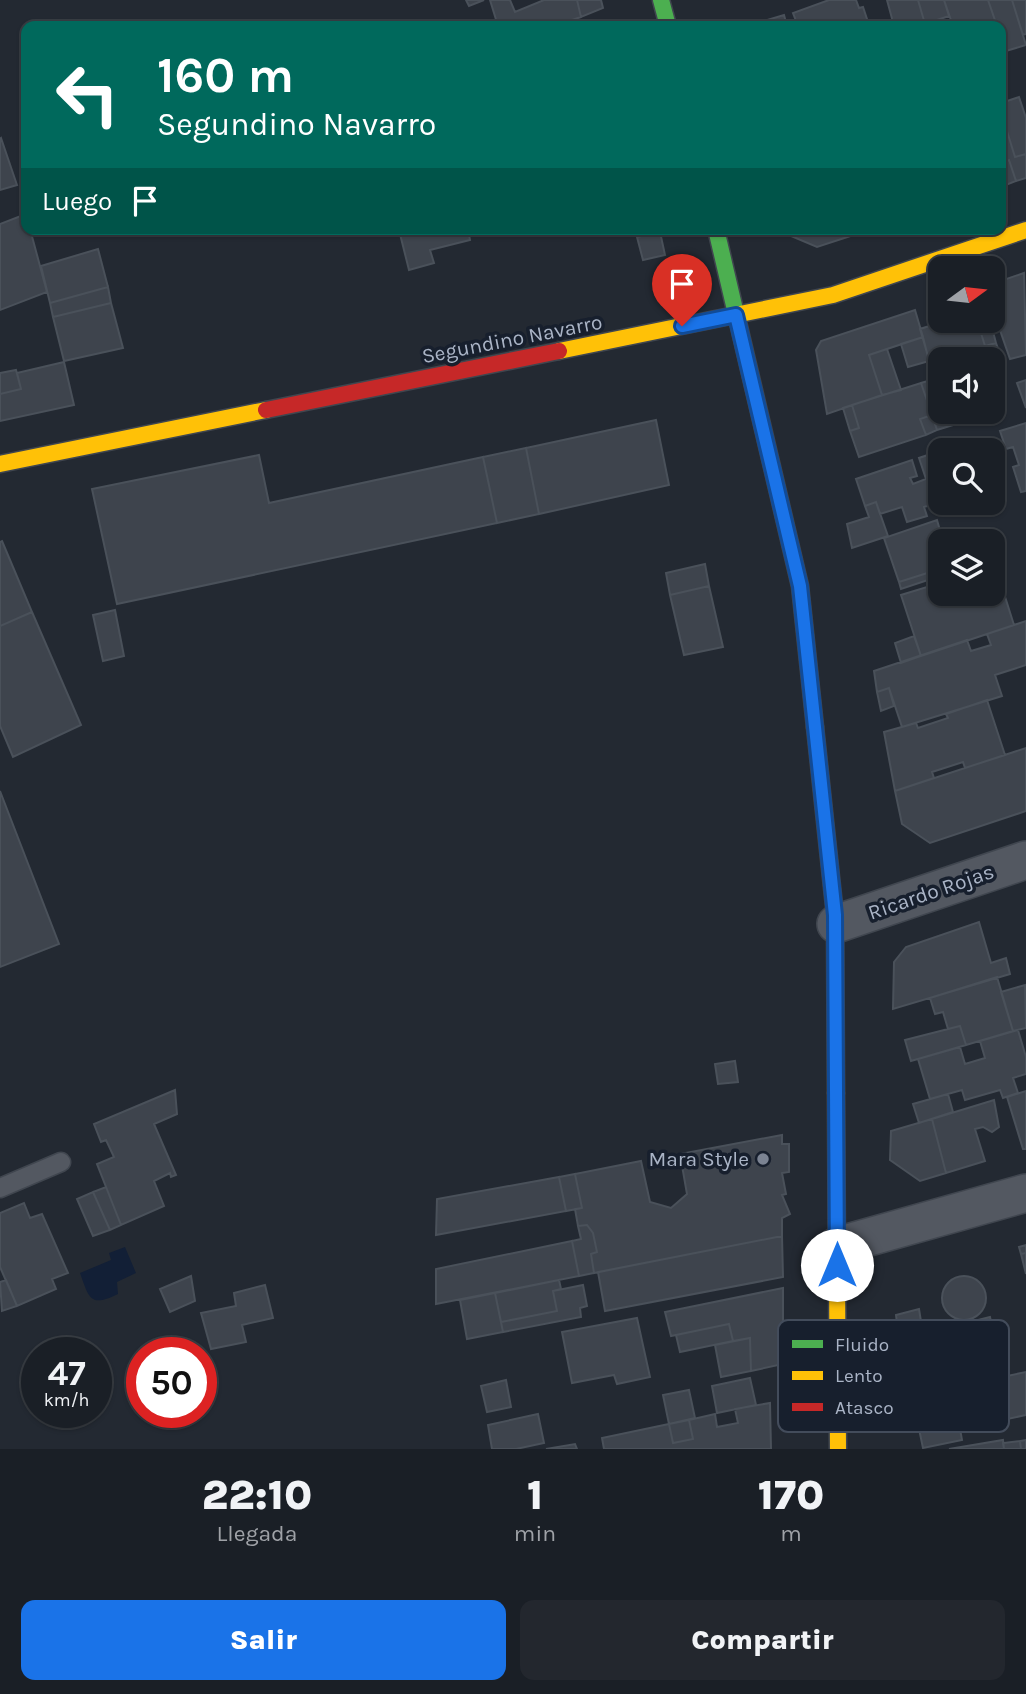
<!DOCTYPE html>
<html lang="es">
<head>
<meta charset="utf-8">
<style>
	:root { --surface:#1a1f26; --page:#23272e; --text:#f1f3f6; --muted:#9fa2a7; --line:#383d43; --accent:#1a73e8 }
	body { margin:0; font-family:Karla,sans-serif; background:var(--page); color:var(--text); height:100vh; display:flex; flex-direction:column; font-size:26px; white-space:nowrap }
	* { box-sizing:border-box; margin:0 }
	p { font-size:23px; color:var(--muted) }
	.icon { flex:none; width:38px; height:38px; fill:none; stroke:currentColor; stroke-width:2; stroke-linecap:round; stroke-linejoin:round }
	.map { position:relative; height:1449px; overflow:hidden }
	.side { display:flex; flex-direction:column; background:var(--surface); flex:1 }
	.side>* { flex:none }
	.top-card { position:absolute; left:21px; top:21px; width:985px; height:214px; border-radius:14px; box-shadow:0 2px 5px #0004,0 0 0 2px var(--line); background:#00695c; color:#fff; overflow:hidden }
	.needle { width:46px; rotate:75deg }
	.fabs { position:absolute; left:928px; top:256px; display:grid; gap:14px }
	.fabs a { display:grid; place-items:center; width:77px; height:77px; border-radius:14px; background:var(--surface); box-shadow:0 2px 5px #0004,0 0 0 2px var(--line); font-size:35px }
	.speed { position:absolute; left:21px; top:1337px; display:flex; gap:14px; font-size:35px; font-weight:700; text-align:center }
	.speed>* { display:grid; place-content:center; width:91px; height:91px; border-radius:50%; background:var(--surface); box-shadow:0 2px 5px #0004,0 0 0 2px var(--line); line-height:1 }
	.speed small { font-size:18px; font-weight:400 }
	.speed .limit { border:10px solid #d22; background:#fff; color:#111 }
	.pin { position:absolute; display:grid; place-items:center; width:60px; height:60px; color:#fff; margin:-72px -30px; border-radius:50% 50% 50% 0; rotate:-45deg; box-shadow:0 0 7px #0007 }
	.pin .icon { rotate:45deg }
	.me { position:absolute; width:77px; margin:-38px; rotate:0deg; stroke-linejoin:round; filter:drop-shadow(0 0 5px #0008) }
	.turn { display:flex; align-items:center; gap:24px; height:147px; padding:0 21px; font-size:32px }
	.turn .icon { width:91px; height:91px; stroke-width:2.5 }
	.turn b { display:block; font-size:49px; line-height:60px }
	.then { display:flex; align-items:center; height:66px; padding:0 21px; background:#0003; gap:14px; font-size:26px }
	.eta { display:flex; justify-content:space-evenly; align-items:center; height:119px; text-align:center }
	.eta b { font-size:42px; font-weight:800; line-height:49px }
	.action { display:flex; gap:14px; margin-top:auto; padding:14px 21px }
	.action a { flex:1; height:80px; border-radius:14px; background:var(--accent); color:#fff; font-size:28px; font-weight:800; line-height:80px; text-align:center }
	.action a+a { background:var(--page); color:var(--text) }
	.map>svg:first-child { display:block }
</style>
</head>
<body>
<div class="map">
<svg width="1026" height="1449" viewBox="0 0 1026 1449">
	<rect width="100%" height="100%" fill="#232932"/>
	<path fill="#121f36" d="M125,1247L136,1273L117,1282L118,1294C90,1308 89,1298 80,1273L111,1260L109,1253Z"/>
	<path fill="#3e444d" stroke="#4a515a" stroke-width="2" d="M466,0H484L469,6Z
		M490,0H510L515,12L544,0H577L581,17L554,26H498Z
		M577,0H601L603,8L581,17Z
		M829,0H856L859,8L863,7L869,25L878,22L879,26H798L793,13Z
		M887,0H918L925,24L894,26Z
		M918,0H944L949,16L925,24Z
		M944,0H988L997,26H953Z
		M988,0H1012L1026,45L1006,51L1001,26H997Z
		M1012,0H1026V34L1023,35Z
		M784,15L787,26H747Z
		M571,20L574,26H554Z
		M1019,97L1026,118V154L1015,157L1006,128L1001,129V103Z
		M1006,128L1015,157L1026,154V178L1016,181L1009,160L1001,163V129Z
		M1,138L17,185L0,190V139Z
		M1009,160L1016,181L1006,185L1001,163Z
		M26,214V229H30L47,292L0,310V224Z
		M468,229L470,240L430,250L434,263L409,270L399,230Z
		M783,229H868L869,230L817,247L784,233Z
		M660,232L665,255L643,260L637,237Z
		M98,249L108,287L50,303L41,266Z
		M1024,273L1026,355L1010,359L992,307V284Z
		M108,287L111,303L53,317L50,303Z
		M111,303L123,348L64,361L53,317Z
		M915,310L923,337L869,355L882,395L827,414L816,350L821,341Z
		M948,320H977L985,346L930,363L920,329Z
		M977,320H990L996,343L985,346Z
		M923,337L929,361L908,367L901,344Z
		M996,343L1001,357L992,360L944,359Z
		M887,349L901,390L882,395L869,355Z
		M940,360V377L934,379L930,363Z
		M64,362L74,405L0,421V394L21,389L17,373Z
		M16,370L21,389L0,394V373Z
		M938,378L940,411H949L953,425L937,430L921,383Z
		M1026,380V408L1017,383Z
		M921,383L932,415L920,419L926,435L859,457L850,431L859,428L852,405Z
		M852,405L859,428L850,431L843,408Z
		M932,415L937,430L926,435L920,419Z
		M656,420L669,485L539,514L526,448Z
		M1026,423V491L1021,492L1013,467L1019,465L1013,447L1006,449L1000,431Z
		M965,443L967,450H944Z
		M526,448L539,514L497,523L483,457Z
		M940,451V502L924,507L927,516L907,522L902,507L880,514L876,502L865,506L856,479L912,460L917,476L910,478L913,484L926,479L919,458Z
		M259,455L269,503L483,457L497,523L117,604L92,489Z
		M876,502L888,536L852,548L847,524L869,517L865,506Z
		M937,520L943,541H940V569L899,582L884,538Z
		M2,541L32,612L0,626V542Z
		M705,564L709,586L670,595L666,573Z
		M995,565L1014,625L921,656L901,595L940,583V593H992Z
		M940,569V576L901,589L899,582Z
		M709,586L723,647L684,655L670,595Z
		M115,610L124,656L103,661L93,615Z
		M32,612L81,725L13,757L0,726V626Z
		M1026,621V665L995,675L1002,696L902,727L889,688L877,692L874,671L967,640L971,651L991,645L987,634Z
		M914,636L921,656L901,663L895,643Z
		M889,688L894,706L881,711L877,692Z
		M987,700L1005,755L965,768L963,762L932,772L934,778L895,791L884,732L916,723L918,728L948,718L946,714Z
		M1026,748V811L930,843L902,824L895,791Z
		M0,791L59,944L0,967Z
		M979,922L991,963L1006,958L1010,974L893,1009L894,962L906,947Z
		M997,977L1013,1031L966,1045L960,1026L948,1029L943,1012L935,1014L930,998Z
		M1025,985L1026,1028L1013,1031L1001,992Z
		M960,1026L966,1045L911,1061L905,1040Z
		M1018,1030L1026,1057V1074L1013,1078L1018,1093L1003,1098L1000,1090L965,1100L962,1090L930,1099L918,1059L960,1047L965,1064L985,1058L980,1041Z
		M735,1061L738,1082L718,1084L715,1064Z
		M175,1090L177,1114L154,1124L176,1175L171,1177L170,1173L154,1181L164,1206L121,1225L97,1164L114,1157L106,1140L101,1142L94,1124Z
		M1026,1091V1149H1023L1007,1097Z
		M948,1094L953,1112L919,1123L913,1104Z
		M994,1100L999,1127L992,1132L983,1127L975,1129L985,1161L946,1173L932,1119Z
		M932,1119L946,1173L920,1181L890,1160L891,1131Z
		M782,1135V1144H789V1172L782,1173L786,1194L782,1195L790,1214L782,1218V1236L594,1273L591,1254L597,1252L593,1233L587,1225L578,1226L575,1209L582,1208L575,1174L641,1161L650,1202L671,1208L687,1194L680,1154Z
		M575,1174L582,1208L566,1211L559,1177Z
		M559,1177L566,1211L436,1235L437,1199Z
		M106,1187L121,1225L110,1230L93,1192Z
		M93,1192L110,1230L93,1236L77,1199Z
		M24,1203L30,1218L42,1214L68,1273L52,1279L56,1289L17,1306L0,1267V1213Z
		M587,1225L593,1233L597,1252L591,1254L594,1273L579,1276L572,1241L581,1239L578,1226Z
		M782,1236L783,1277L605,1311L598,1272Z
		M572,1241L579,1276L436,1304V1269Z
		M1026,1245V1253L1021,1254L1019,1247Z
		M1026,1253V1274L1021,1254Z
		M191,1276L195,1301L170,1312L160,1289Z
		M942 1298a22 22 0 1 1 44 0a22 22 0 1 1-44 0Z
		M6,1280L17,1306L2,1311L0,1282Z
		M559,1280L561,1289L553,1291L557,1311L501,1322L495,1293Z
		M265,1285L273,1318L242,1325L246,1342L211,1349L201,1313L236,1306L234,1293Z
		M583,1285L587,1306L580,1308L581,1317L503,1332L501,1322L557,1311L553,1291Z
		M783,1288V1364L751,1371L750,1338L733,1341L729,1324L671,1336L665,1312Z
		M495,1293L503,1332L467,1339L460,1300Z
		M919,1309L923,1334L899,1340L896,1315Z
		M990,1317L995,1341L983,1344L978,1320Z
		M637,1318L650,1377L617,1384L614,1375L572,1383L562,1332Z
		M729,1324L733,1341L680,1352L676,1335Z
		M750,1338L751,1371L721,1377L715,1345Z
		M1026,1372V1415L960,1429L962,1440L923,1448L914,1405L926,1402L925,1393Z
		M750,1378L756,1405L717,1413L712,1386Z
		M506,1380L511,1407L487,1412L481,1386Z
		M689,1390L695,1418L669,1424L663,1395Z
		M770,1403L771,1449H604L602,1438L669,1424L673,1443L693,1439L689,1420L715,1414L717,1427L738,1423L735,1409Z
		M538,1414L544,1443L516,1449H492L488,1425Z
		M689,1420L693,1439L673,1443L669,1424Z
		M1003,1440L1004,1449H949Z
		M1026,1440V1449H1021L1020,1441Z
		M1020,1441L1021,1449H1004L1003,1443Z
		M575,1444L577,1449H546Z"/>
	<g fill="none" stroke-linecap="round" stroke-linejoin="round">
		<g stroke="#40464f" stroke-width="21">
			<path id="lane" d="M0,1188L61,1162"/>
		</g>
		<g stroke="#40464f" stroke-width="40">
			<path id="street" d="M836,924L1026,860
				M837,1246L1026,1193"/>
		</g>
		<g stroke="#40464f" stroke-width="19">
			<path id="fast" d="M661,0L668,26
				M716,229L800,586L815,727"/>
		</g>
		<g stroke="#40464f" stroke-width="19">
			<path id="slow" d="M559,351L833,295L1026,230
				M0,464L266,410
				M836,1093L838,1449"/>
		</g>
		<g stroke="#40464f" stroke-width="19">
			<path id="jam" d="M266,410L559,351
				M815,727L835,915L836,1093"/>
		</g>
		<use href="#lane" stroke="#535861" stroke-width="18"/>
		<use href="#street" stroke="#535861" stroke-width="37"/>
		<use href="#fast" stroke="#4caf50" stroke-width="16"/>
		<use href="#slow" stroke="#ffc107" stroke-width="16"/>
		<use href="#jam" stroke="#c62828" stroke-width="16"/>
	</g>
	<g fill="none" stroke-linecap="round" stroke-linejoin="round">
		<g stroke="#114b97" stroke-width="18">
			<path id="route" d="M682,326L736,315L800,586L835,915L837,1265"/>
		</g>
		<use href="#route" stroke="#1a73e8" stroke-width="12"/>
	</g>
	<circle fill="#7b8392" stroke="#171f2d" stroke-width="2.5" cx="763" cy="1159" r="7"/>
	<g text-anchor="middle" stroke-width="7" stroke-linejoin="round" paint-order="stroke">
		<g font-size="21" fill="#aab4c6" stroke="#171f2d">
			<text transform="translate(512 339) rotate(-11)" y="7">Segundino Navarro</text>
			<text transform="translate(931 892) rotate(-19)" y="7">Ricardo Rojas</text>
		</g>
		<g font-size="21" fill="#aab4c6" stroke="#171f2d" text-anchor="end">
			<text x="749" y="1166">Mara Style</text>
		</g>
	</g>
	<rect x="778" y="1320" width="231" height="112" rx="10" fill="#171f2d" stroke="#434c5b" stroke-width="2"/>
	<rect x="792" y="1340" width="31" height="8" fill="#4caf50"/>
	<rect x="792" y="1371" width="31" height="9" fill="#ffc107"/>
	<rect x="792" y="1403" width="31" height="8" fill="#c62828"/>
	<g font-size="19" fill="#aab4c6">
		<text x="835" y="1351">Fluido</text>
		<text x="835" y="1382">Lento</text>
		<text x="835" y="1414">Atasco</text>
	</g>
</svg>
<div class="fabs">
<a><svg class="needle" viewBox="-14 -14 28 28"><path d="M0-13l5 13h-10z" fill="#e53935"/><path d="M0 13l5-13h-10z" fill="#9fa2a7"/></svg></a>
<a><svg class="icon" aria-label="sound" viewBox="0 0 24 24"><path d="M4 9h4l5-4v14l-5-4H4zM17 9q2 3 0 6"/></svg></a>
<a><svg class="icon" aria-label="search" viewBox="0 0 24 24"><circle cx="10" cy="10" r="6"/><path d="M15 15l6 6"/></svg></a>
<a><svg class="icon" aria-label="layers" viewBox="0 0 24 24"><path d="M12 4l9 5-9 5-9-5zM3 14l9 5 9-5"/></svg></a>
</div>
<div class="speed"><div>47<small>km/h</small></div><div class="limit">50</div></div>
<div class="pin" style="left:682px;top:326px;background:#d93025"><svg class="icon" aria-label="arrive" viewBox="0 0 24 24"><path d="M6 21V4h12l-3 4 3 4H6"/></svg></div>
<svg class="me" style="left:837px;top:1265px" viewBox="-20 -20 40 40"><circle r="19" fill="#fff"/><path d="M0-13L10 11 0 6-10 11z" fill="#1a73e8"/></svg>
<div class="top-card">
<div class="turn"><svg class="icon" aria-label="left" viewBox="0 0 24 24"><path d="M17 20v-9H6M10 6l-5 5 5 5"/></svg><div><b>160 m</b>Segundino Navarro</div></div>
<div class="then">Luego<svg class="icon" aria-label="arrive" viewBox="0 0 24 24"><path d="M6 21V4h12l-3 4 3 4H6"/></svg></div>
</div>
</div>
<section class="side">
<div class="eta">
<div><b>22:10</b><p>Llegada</p></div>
<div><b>1</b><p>min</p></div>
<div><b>170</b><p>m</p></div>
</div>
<div class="action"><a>Salir</a><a>Compartir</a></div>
</section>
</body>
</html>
